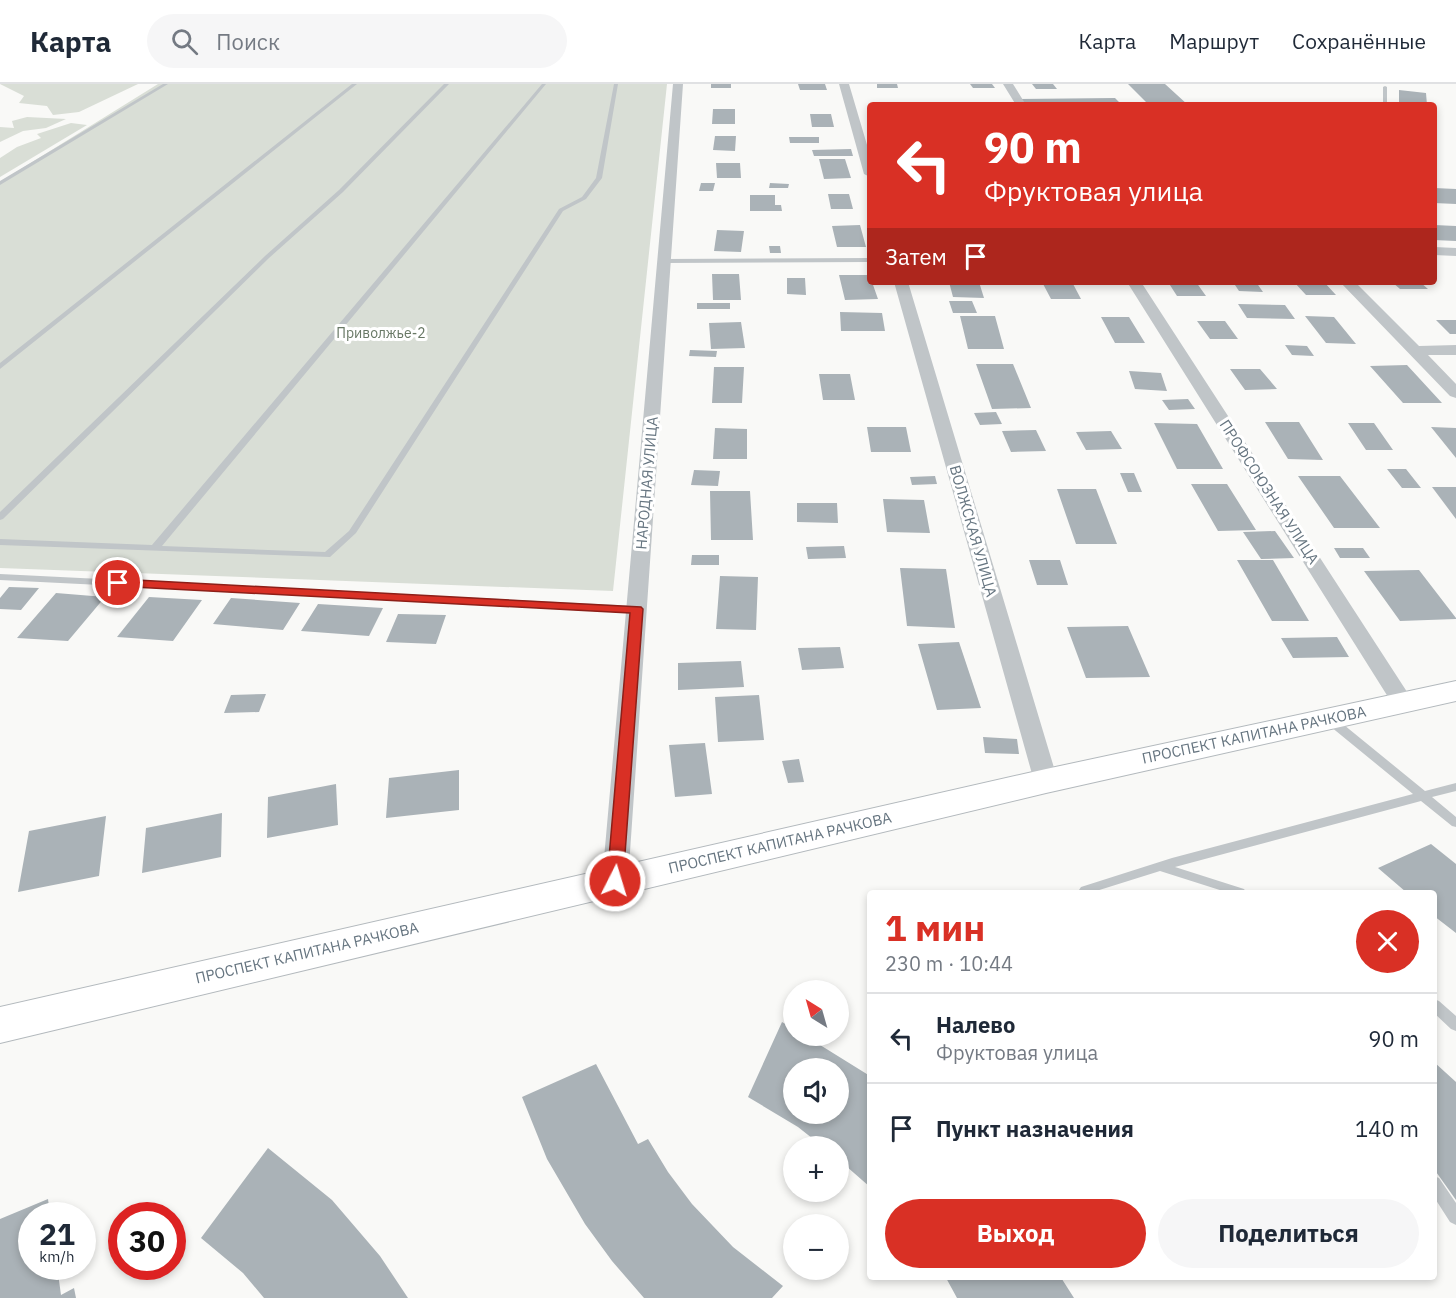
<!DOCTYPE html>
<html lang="ru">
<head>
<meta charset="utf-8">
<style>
	:root { --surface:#fff; --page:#f6f6f7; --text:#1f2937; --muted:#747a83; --line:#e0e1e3; --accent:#d93025 }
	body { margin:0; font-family:"IBM Plex Sans",sans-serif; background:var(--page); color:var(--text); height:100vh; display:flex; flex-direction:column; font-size:22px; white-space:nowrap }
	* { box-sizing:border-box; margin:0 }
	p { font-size:20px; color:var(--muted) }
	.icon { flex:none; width:33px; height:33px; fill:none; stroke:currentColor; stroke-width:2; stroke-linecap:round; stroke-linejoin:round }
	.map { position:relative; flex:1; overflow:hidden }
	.drawer { position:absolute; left:867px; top:806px; width:570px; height:390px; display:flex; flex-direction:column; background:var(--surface); border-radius:6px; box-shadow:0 3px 9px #0003 }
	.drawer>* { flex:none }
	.top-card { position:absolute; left:867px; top:18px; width:570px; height:183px; border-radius:6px; box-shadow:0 3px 9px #0003; background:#d93025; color:#fff; overflow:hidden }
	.needle { width:39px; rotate:323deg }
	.fabs { position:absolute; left:783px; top:896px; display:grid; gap:12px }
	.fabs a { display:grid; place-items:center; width:66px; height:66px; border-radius:50%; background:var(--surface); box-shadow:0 3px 9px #0003; font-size:30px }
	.speed { position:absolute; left:18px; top:1118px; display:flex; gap:12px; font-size:30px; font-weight:700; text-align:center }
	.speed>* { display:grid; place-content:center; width:78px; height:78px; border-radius:50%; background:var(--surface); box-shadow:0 3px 9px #0003; line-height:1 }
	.speed small { font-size:15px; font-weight:400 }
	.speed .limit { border:9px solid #d22; background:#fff; color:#111 }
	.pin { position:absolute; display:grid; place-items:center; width:51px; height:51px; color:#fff; margin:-26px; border:3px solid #fff; border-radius:50%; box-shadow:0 2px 6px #0007 }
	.me { position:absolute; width:66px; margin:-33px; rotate:5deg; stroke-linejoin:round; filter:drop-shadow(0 0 4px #0008) }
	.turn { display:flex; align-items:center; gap:21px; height:126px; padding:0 18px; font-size:27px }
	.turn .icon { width:78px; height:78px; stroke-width:2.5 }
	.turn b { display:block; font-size:42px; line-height:51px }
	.then { display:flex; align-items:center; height:57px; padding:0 18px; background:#0003; gap:12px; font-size:22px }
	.round { display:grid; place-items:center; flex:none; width:63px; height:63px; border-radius:32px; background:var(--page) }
	.headline { display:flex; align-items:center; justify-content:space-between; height:102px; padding:0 18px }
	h1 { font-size:36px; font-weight:700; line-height:45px; color:var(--accent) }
	.cta { display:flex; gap:12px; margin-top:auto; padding:12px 18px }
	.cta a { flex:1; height:69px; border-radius:36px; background:var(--accent); color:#fff; font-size:24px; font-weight:700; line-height:69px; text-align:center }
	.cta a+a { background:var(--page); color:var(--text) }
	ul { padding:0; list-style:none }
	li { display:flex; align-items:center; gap:18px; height:90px; padding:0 18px; border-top:2px solid var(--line) }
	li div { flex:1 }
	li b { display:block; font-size:22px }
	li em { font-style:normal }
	header { display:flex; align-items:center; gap:36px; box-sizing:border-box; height:84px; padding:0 30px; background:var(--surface); border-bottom:2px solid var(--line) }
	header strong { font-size:28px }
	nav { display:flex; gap:33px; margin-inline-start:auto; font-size:21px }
	.search { width:420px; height:54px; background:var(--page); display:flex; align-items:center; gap:15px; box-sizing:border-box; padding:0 21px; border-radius:33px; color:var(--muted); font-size:22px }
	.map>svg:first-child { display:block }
</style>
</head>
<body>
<header>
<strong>Карта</strong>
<div class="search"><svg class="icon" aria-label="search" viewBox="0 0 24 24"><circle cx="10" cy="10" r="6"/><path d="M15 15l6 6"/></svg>Поиск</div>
<nav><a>Карта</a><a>Маршрут</a><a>Сохранённые</a></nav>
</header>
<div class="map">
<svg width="1456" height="1214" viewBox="0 0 1456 1214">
	<rect width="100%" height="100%" fill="#f9f9f7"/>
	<path fill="#d9ded6" d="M0,0H138L79,28L53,31L47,22L19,19L24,12Z
		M158,0H667L613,507L0,484V98Z
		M27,33L66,35L46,44L23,47L0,58V43L14,44L12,37Z
		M71,39L87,41L0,93V74L17,63L41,54L37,50Z"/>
	<path fill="#aab2b7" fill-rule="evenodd" d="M711,0H731V4H711Z
		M798,0H825L827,6H800Z
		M877,0H897L898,4H877Z
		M970,0H992L995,4H973Z
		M1032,0H1053L1057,5H1036Z
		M1128,0H1165L1188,21H1149Z
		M1399,6L1426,9L1427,21H1399Z
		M1115,14L1121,20L1024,21L1020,15Z
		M713,25H735V40H712Z
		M810,30H831L834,43H812Z
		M715,52H736L735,67L713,66Z
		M789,53H819V59H790Z
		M851,65L853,72H814L812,66Z
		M819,75H845L851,94L824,95Z
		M716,79H740L741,94H717Z
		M701,99H715L713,107H699Z
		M770,99L789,100L788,104H769Z
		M1434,104L1456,105V120L1434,119Z
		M828,110H849L853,125H831Z
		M750,111H775V121H781L782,127H750Z
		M860,141L866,163H837L832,142Z
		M1434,141L1456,142V157L1434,156Z
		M717,146L744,147L741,168L714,167Z
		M769,162H780L781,169H770Z
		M712,190H739L741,216H713Z
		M839,191H870V198H872L878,215L845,216Z
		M787,194H805L806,211L787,210Z
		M949,198H979L984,214L953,213Z
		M1042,198H1072L1081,215H1051Z
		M1168,198H1196L1206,212H1177Z
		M1233,198H1256L1263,208L1239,207Z
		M1294,198H1324L1336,211H1306Z
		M1392,198H1420L1428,205H1400Z
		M949,217H972L977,229H953Z
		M697,219H730V225H697Z
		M1238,220L1285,221L1295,235L1247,234Z
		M840,228L882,229L885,247H841Z
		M960,232H995L1004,265H968Z
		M1305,232L1334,233L1356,260L1326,259Z
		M1101,233H1129L1145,259H1115Z
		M1436,236H1456V250H1450Z
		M1197,237H1225L1238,255H1210Z
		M741,238L745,264L711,265L709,239Z
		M1285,261L1307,262L1314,272L1292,271Z
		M690,266L717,267L716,273L689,272Z
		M976,280H1013L1031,324L992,325Z
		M1407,281L1442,319H1403L1370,282Z
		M714,283H744L742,319H712Z
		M1230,285H1260L1277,305L1245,306Z
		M1129,287L1161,289L1167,307L1135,305Z
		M819,290H850L855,316H823Z
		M1188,315L1195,325L1169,326L1162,316Z
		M996,328L1002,340L980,341L974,329Z
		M1265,338H1299L1323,376L1288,375Z
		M1154,339L1197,340L1223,385H1177Z
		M1348,339H1374L1393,366H1366Z
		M867,343H906L911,368H871Z
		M1431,343L1456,344V374Z
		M715,344L747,345V375H713Z
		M1036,346L1046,367L1011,368L1002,347Z
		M1111,347L1122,365L1086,366L1076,348Z
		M1387,385H1406L1421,404H1402Z
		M694,386L720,387L718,402L691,401Z
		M1120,389H1134L1142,408H1128Z
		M935,392L937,400L912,401L910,393Z
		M1298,392H1340L1380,444H1334Z
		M1191,400H1227L1256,446L1218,447Z
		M1432,403H1456V435Z
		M1057,405H1096L1117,460H1076Z
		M710,407H750L753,456H711Z
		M883,415L924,416L930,449L887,448Z
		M797,419H837L838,439L797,438Z
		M1275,447L1294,474L1261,475L1243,448Z
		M844,462L846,474L808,475L806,463Z
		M1334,464H1363L1370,474H1340Z
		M692,471H719V481H691Z
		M1029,476H1060L1068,501H1037Z
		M1237,476H1273L1309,537H1272Z
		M900,484L946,485L955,544L907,542Z
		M1419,486L1456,534V535L1400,537L1364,487Z
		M720,492L758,493L756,546L716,545Z
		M9,503L39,504L21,526L0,525V514Z
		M56,509L105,513L68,557L17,554Z
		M149,513L202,516L173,557L117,553Z
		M231,514L300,519L283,546L213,540Z
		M318,520L383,524L369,552L301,547Z
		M398,530L446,531L436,560L386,558Z
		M1128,542L1150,593L1086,594L1067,543Z
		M1337,553L1349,573L1293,574L1281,554Z
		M959,558L981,624L937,626L918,560Z
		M840,563L844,584L802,586L798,564Z
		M741,577L744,603L678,606V579Z
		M266,610L259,628L224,629L231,611Z
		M759,611L764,656L718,658L715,613Z
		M983,653L1017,655L1019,670L985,669Z
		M705,659L712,710L675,713L669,661Z
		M799,675L804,698L788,699L782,677Z
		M459,686V726L386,734L389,694Z
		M336,700L338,741L267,754L268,713Z
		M222,729L221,773L142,789L146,744Z
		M106,732L99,792L18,808L29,747Z
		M1431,760L1456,780V849L1434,832V808H1406L1378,784Z
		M782,938L794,945V951H804L870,992V1103L838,1075V1062H822L798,1043L748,1013ZM794,984H838V1029H794Z
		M1434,978L1456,998V1116L1434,1085Z
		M596,980L638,1060L648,1055L668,1088L692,1120L733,1163L783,1202L772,1214H644L612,1177L585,1140L547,1075L522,1013Z
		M268,1064L332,1116L380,1172L408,1214H264L243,1189L201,1154Z
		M48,1115L50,1131H32V1182H57L61,1211L74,1204L76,1214H0V1135Z
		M945,1192H1060L1074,1214H957Z"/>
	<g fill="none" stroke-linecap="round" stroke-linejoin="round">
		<g stroke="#b3b9bd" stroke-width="2">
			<path id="secondary" d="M1456,597V617L1046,709L0,959V923L1046,685Z"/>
		</g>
		<path fill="#c0c5c8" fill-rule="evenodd" d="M163,0H168L0,101V97Z
			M352,0H357L0,285V279Z
			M444,0H449L343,108L269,174L3,435L0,436V428L265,172L339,106Z
			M542,0H546L162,462L325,468L349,447L559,125L582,113L596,94L614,0H618L602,94L586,115L563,127L356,449L330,473L0,461V455L152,461Z
			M1385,2L1387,3V21H1383V3Z
			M870,174V178L664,179L661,177L664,175Z
			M0,490L637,522L642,525L637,528L0,496Z
			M1329,631L1333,632L1425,707L1456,699V707L1432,713L1456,733V743L1452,742L1421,717L1175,783L1244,805L1246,808H1226L1160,787L1093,808H1080L1079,806L1081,803L1172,774L1413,710L1325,638L1324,635L1325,632Z
			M1434,915L1439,917L1456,932V947L1451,945L1434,929Z
			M1434,1092L1439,1094L1456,1119V1141L1450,1138L1434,1113Z"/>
		<path fill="#c0c5c8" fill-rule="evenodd" d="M673,0H683L628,797L624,804L615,807L606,804L602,797Z
			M839,0H849L870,71V93L864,90Z
			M1003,0H1013L1026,21H1016Z
			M1434,163L1456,164V172L1434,171Z
			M894,198H908L1058,697L1055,703L1046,706L1037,703L1034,697Z
			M1127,198H1141L1411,614L1414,619L1411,624L1403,627L1395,624Z
			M1340,198H1355L1419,262L1456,261V271H1428L1456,300V314L1450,312Z"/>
		<use href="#secondary" fill="#fff" fill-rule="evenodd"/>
	</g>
	<path fill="#d93025" stroke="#8d1f18" stroke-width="1.5" d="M118,495L641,523L643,525L623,797L621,801L615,803L610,801L607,797L630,529L114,502L112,499Z"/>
	<g text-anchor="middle" stroke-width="6" stroke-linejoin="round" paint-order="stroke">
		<g font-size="14" fill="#687865" stroke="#fff">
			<text x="381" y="254">Приволжье-2</text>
		</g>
		<g font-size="15" fill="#667580" stroke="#fff">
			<text transform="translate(647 399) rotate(-85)" y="5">НАРОДНАЯ УЛИЦА</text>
			<text transform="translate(1269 408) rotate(57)" y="5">ПРОФСОЮЗНАЯ УЛИЦА</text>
			<text transform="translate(973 447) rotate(74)" y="5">ВОЛЖСКАЯ УЛИЦА</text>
			<text transform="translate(1254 651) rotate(-12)" y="5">ПРОСПЕКТ КАПИТАНА РАЧКОВА</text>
			<text transform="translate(780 759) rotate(-13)" y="5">ПРОСПЕКТ КАПИТАНА РАЧКОВА</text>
			<text transform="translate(307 869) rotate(-13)" y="5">ПРОСПЕКТ КАПИТАНА РАЧКОВА</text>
		</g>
	</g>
</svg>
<div class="fabs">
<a><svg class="needle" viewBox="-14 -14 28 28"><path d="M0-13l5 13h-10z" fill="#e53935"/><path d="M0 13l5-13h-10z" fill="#747a83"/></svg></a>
<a><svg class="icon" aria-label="sound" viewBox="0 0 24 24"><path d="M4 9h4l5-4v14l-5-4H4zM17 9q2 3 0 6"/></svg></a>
<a>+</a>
<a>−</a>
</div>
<div class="speed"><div>21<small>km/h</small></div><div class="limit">30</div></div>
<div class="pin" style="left:118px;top:499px;background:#d93025"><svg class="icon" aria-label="arrive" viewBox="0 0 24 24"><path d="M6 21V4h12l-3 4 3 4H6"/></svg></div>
<svg class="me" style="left:615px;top:797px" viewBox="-20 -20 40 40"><circle r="17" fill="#d93025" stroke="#fff" stroke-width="3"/><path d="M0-11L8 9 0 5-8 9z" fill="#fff"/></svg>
<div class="top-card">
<div class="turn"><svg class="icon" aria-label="left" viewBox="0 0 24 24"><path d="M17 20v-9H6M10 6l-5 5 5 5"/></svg><div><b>90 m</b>Фруктовая улица</div></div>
<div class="then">Затем<svg class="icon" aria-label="arrive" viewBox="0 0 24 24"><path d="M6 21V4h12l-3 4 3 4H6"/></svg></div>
</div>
<section class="drawer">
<div class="headline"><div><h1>1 мин</h1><p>230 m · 10:44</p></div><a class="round" style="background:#d93025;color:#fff"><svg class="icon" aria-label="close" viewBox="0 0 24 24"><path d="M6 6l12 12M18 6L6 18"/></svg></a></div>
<ul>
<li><svg class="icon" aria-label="left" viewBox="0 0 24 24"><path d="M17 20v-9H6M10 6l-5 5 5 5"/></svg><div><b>Налево</b><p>Фруктовая улица</p></div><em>90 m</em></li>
<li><svg class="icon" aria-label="arrive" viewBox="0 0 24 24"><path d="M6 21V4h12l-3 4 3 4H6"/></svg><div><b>Пункт назначения</b></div><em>140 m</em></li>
</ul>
<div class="cta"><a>Выход</a><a>Поделиться</a></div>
</section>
</div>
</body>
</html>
